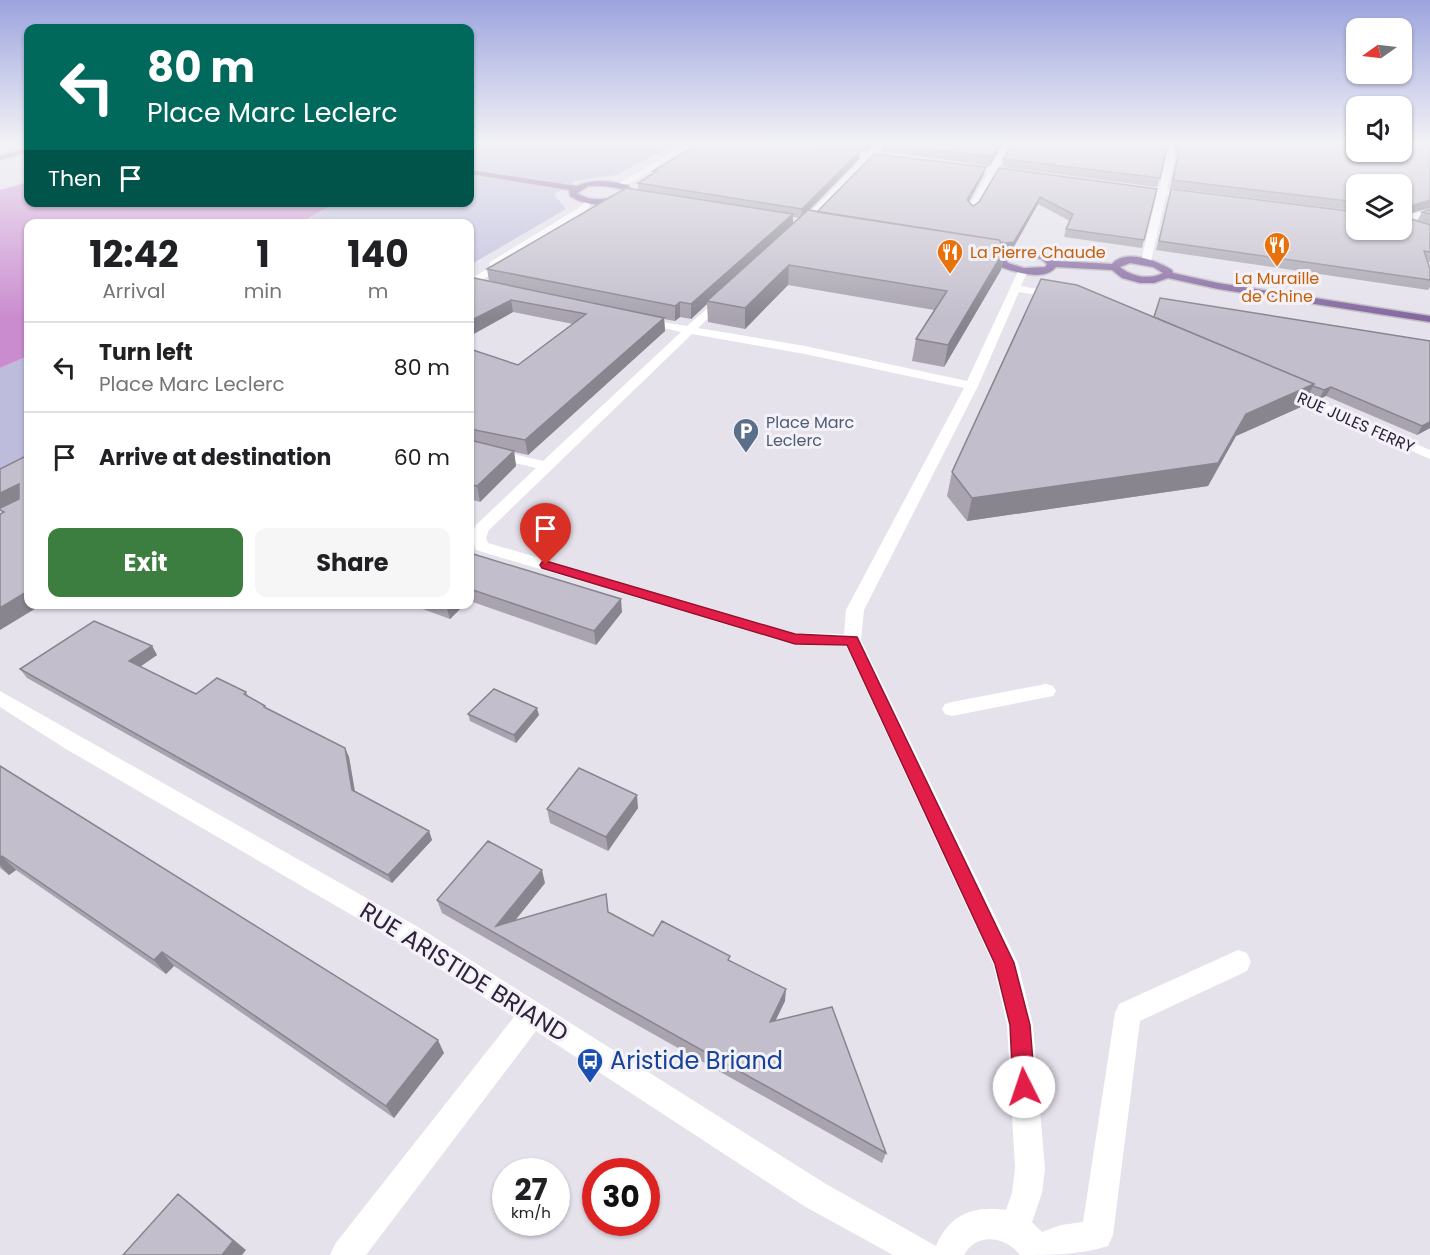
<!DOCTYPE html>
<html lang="en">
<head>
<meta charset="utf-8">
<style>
	:root { --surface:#fff; --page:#f6f6f6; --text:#202124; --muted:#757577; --line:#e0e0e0; --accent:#3c7d40 }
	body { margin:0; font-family:Poppins,sans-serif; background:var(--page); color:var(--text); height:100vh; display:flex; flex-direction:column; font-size:22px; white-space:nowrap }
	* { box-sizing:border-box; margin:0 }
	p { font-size:20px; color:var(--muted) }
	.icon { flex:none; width:33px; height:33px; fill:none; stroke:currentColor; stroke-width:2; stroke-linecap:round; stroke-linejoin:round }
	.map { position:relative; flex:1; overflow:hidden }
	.side { position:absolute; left:24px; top:219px; width:450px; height:390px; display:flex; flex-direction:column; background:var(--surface); border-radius:12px; box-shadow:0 2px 4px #0004 }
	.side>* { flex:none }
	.guide { position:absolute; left:24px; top:24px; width:450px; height:183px; border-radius:12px; box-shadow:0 2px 4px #0004; background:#00695c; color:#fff; overflow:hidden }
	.needle { width:39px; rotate:256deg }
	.fabs { position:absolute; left:1346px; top:18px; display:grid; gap:12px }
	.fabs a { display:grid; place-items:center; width:66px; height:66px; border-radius:12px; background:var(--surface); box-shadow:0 2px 4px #0004; font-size:30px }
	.speed { position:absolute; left:492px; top:1158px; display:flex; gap:12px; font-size:30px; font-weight:700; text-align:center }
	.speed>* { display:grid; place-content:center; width:78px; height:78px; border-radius:50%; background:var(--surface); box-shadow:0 2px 4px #0004; line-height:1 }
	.speed small { font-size:15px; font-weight:400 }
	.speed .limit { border:9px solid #d22; background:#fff; color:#111 }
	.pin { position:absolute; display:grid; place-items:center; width:51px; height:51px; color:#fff; margin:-62px -26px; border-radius:50% 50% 50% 0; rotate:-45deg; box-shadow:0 0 6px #0007 }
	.pin .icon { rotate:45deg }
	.me { position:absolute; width:66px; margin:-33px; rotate:356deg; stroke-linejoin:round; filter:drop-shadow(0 0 4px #0008) }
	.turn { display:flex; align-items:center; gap:21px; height:126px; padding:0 24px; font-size:27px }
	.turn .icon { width:78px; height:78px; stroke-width:2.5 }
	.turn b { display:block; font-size:42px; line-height:51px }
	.then { display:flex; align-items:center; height:57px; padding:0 24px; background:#0003; gap:12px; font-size:22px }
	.eta { display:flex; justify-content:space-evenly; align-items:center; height:102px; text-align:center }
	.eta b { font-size:36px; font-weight:700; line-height:42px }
	.action { display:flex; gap:12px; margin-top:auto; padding:12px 24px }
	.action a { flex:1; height:69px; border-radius:12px; background:var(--accent); color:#fff; font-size:24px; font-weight:700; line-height:69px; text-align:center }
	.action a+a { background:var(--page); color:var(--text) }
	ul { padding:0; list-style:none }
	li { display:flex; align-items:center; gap:18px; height:90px; padding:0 24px; border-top:2px solid var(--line) }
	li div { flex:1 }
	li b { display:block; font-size:22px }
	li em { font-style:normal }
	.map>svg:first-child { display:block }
</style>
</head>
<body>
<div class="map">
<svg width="1430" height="1255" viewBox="0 0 1430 1255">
	<rect width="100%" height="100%" fill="#e5e2ec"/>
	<path fill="#bdbcdc" d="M479,142H680L616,175L576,181L554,194L566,209L470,265V224H300L336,203L470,202V146Z
		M28,356V464L0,480V368Z"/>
	<path fill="#ca8ccf" d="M28,182V202L336,203L300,223L28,224V356L0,368V190Z"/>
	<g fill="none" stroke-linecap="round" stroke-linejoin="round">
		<g stroke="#c1bdc4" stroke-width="3">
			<path id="major" d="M28,148V152L0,160V156Z
				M470,170L577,186C594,178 610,181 628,185L633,192C617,208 588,208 570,196L569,190L470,174ZM589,186H605L622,189L624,191C610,201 591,202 577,193Z
				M1027,250L1048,255L1056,261L1112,264C1125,248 1158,261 1172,270L1173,273L1218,283L1430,316V322L1218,289L1168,278L1154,283H1140L1122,278L1112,270L1056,267C1044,282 1016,272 1000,267L996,259L1005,252ZM1027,256L1041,259L1047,264L1045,267L1024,268L1008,263L1006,260L1011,257ZM1130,263L1153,267L1163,273C1149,280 1132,277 1120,267Z"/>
		</g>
		<path fill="#fff" fill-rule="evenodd" d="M690,142H699L623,187L616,185Z
			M879,142H887L876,154L898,157V161L872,158L803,230H797V226L864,157L833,153V149L868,153Z
			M1005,142H1013L998,169L1024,174L1020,176L995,174L975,210H969L968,208L988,173L957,167L961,165L990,168Z
			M1163,142H1171L1175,155L1167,190L1197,196L1193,199L1166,195L1151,261L1146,264L1141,261L1157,194L1130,189L1134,186L1159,189L1167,155Z
			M589,197L593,200L586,211L510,259L512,261L511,263L470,287V280L491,266L489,264L490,262L580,207Z
			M1430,209V215L1401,223V217Z
			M1023,268L1028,271L1021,286L1060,293L1065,296L1060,299L1019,292L978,386L864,610L861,640L1018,963L1033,1025L1045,1169L1042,1193L1032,1222L1042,1232L1061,1225L1083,1222L1115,1013L1119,1004L1238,950L1247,953L1251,962L1247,971L1140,1021L1113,1235L1108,1246C1080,1255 1050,1255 1020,1255C1006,1236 976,1232 964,1255H893L804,1206L536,1031L366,1255H330L335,1244L514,1017L400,943L66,749L0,707V691L418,927L826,1184L936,1246C949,1215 973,1205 1006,1210L1012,1193L1015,1169L1007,1025L993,964L846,646L795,645L476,550L470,538L476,525L536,468L470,452V444L543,461L681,332L638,322V318L687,326L726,292L731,295L730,297L698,328L805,346L967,381L1019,269ZM692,334L805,354L964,388L846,610L844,634L795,633L488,543L486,538L489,530Z
			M1284,386L1430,450V459L1279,393L1278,390Z
			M1046,684L1053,686L1056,691L1053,696L952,716L945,714L942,709L945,704L952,702Z"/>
		<use href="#major" fill="#8568a0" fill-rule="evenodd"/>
	</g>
	<path fill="#a8a3af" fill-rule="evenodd" d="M701,142H876L867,151L800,142L860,151L859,159L809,211L817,212L984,174L969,201L973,206L979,202L999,168L1144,240L1142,248L1064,237L1066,229L1070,221L1038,204L1012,250L1005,251L1001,270L944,367L912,361L916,339L934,310L788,285L745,329L708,322L707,304L691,319L680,317L675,321L664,319L665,331L528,455L514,452L516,466L480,502L470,499V349L518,365L573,324L513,312L470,336V280L489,281L487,269L638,190V183L653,174V171ZM793,217L799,218L793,224Z
		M883,142H1003L990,166L881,151L882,143Z
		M1172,142H1356L1405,217L1417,221L1422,212L1430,209V262H1428L1430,269V287L1428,290L1156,250L1171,189L1401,230L1356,184V211L1170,188L1177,156Z
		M1003,159L1160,178L1157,187L1002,167Z
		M1153,317L1430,341V428L1417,435L1326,396L1319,399L1309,394L1303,406L1236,436L1208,486L967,521L947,496L952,472Z
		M470,553L622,612L596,645L470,601Z
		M409,604H465L450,619Z
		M152,646L157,655L140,667L196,694L246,692L248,696L267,708L345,748L349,757L355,791L429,831L432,840L392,883L27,678L20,669Z
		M468,714L539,715L516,743L470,721Z
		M0,766L444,1053L394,1118L174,966L166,974L16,870L9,875L0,868Z
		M638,808L608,851L550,823L547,809Z
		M545,883L515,920L609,913L653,936L730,961L785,1001L775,1021L886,1153L882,1163L616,1013L442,913L437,900Z"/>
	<path fill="#88858f" d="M869,142H876L867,151L868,143Z
		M1000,142H1003L990,166L991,157Z
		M860,151L859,159L801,218L802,209Z
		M986,167L984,174L966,207L967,200Z
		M1040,197L1038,204L1012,250L1005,251L1001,270L944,367L948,345L1003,251L1005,243Z
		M1430,200V208L1401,216L1403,208Z
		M793,214V227L707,301V304L691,319V304Z
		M789,265L788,285L745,329V308Z
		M511,300L513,312L470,336V321Z
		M680,302V317L675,321V306Z
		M664,318L665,331L528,455L525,440Z
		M1314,384L1303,406L1236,436L1208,486L967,521L972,498L1246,414Z
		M1331,387L1326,396L1319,399L1324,390Z
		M1430,422V428L1417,435L1422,426Z
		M514,451L516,466L480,502L477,486Z
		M19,484L28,499L0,510V493Z
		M28,591V604H43L0,630V608Z
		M621,599L622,612L596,645L594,631Z
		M447,604H465L450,619L446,605Z
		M152,646L157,655L135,670L129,661Z
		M537,708L539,715L516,743L514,735Z
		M345,748L349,757L356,799L352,790Z
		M637,795L638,808L608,851L606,837Z
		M429,831L432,840L392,883L388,875Z
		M2,856L16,870L9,875L0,865V857Z
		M542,870L545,883L502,937L496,926Z
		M162,952L174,966L166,974L154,960Z
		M786,989L785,1001L769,1034L770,1022Z
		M438,1040L444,1053L394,1118L386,1106Z
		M178,1194L191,1204L246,1250L242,1255H222Z"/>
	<path fill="#c3becc" stroke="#88858f" stroke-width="1.5" d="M701,142H799L860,151L802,209L638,183L657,171H653Z
		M883,142H1000L991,157L882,143Z
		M1013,142H1166L1167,147L1160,178L1003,159Z
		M1177,142H1356V152H1401V142H1430V200L1403,208L1405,217L1430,225V252L1424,251L1430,269V280L1159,241L1171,189L1356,212V230H1401V184H1356V202L1173,180L1180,148Z
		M874,154L986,167L967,200L973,206L979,202L999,168L1157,189L1144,240L1066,229L1073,214L1040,197L1014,242L1005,243L1001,242L999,240L817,212Z
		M626,188L793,214L691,304L680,302L675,306L487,269Z
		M1430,209V214L1422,212Z
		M808,210L999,240L1005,249L948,345L916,339L947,291L789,265L745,308L707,301Z
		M474,278L664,318L525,440L470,429V349L518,365L586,314L511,300L470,321V280Z
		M1041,279L1077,285L1314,384L1246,414L1218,463L972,498L952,472Z
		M1160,298L1430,341V422L1422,426L1331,387L1324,390L1313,386L1314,384L1154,317Z
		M470,440L514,451L477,486L470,484Z
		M28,455V591L0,608V514L4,512L0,510V508L19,499V484L0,493V469Z
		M470,553L621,599L594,631L470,589Z
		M94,621L152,646L129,661L196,694L217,678L246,692L244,694L265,706L264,707L345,748L352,790L429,831L388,875L20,669Z
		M494,689L537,708L514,735L468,714Z
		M0,766L438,1040L386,1106L162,952L154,960L2,856L0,857Z
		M579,768L637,795L606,837L547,809Z
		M488,841L542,870L496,926L606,894L608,912L653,936L662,921L730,956L728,960L786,989L770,1022L832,1007L886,1153L614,1001L437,900Z
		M178,1194L233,1241L222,1255H123Z"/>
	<linearGradient id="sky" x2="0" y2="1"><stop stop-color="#9ca4de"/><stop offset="0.45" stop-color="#f3f2f6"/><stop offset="1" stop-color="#f3f2f6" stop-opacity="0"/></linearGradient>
	<rect width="1430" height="318" fill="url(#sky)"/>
	<path fill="#e11d48" stroke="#92132f" stroke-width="1.5" d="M546,561L795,634L857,637L1014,963L1030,1025L1035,1087L1032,1094L1024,1097L1017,1094L1013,1087L1010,1025L995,964L847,645L795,644L542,568L540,565L542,562Z"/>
	<defs>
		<g id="restaurant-pin" transform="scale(1.35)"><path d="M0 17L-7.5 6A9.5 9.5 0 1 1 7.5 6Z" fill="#e8710a" stroke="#f4f2f8"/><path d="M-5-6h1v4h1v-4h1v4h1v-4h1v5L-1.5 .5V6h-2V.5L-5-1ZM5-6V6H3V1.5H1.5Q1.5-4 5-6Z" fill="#fff"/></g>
		<g id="parking-pin" transform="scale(1.35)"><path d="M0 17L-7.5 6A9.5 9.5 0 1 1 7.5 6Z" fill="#5c6f8a" stroke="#f4f2f8"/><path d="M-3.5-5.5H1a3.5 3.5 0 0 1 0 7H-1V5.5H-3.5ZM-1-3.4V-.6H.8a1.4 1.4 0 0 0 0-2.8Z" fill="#fff"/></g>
		<g id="bus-pin" transform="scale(1.35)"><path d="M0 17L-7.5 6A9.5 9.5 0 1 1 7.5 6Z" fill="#1a4fb4" stroke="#f4f2f8"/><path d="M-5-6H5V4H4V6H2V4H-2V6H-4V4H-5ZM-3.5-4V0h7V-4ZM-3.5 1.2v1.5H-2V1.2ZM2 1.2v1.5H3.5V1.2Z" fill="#fff"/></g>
	</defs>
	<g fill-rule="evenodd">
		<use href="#restaurant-pin" x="1277" y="245"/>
		<use href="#restaurant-pin" x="950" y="252"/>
		<use href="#parking-pin" x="746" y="431"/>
		<use href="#bus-pin" x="590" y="1061"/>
	</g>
	<g text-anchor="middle" stroke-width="6" stroke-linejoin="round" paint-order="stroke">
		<g font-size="16" fill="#c56008" stroke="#f4f2f8" text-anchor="start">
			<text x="970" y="258">La Pierre Chaude</text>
			<text x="1277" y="284" text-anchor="middle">La Muraille<tspan x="1277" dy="18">de Chine</tspan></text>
		</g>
		<g font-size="16" fill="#4e5e75" stroke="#f4f2f8" text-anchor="start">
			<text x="766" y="428">Place Marc<tspan x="766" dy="18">Leclerc</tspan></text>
		</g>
		<g font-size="16" fill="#2f233c" stroke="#f4f2f8">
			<text transform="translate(1356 422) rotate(24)" y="6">RUE JULES FERRY</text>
		</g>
		<g font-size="24" fill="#2f233c" stroke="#f4f2f8">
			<text transform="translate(464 972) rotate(32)" y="8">RUE ARISTIDE BRIAND</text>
		</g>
		<g font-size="24" fill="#164399" stroke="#f4f2f8" text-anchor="start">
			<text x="610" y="1069">Aristide Briand</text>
		</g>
	</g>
</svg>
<div class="fabs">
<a><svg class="needle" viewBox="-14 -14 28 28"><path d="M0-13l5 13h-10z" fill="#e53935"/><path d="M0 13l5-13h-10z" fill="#757577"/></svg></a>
<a><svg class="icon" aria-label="sound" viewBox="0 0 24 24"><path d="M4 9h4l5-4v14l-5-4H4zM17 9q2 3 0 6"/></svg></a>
<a><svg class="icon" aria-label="layers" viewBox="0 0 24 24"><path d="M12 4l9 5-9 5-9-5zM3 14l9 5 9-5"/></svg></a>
</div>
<div class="speed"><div>27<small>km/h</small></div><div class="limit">30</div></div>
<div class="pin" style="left:546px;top:565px;background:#d93025"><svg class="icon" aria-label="arrive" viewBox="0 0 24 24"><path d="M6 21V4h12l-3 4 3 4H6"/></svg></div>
<svg class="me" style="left:1024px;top:1087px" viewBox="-20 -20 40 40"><circle r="19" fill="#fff"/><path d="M0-13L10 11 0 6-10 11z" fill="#e11d48"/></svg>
<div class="guide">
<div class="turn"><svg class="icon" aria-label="left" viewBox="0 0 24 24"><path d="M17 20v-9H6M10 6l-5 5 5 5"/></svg><div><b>80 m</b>Place Marc Leclerc</div></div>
<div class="then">Then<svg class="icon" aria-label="arrive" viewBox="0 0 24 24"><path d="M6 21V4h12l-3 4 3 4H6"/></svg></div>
</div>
<section class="side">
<div class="eta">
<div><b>12:42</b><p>Arrival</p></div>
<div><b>1</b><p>min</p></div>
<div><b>140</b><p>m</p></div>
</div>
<ul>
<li><svg class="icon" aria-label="left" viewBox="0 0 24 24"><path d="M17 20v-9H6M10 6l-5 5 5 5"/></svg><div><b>Turn left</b><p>Place Marc Leclerc</p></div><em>80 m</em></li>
<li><svg class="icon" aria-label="arrive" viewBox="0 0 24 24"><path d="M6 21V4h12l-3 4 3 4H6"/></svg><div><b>Arrive at destination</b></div><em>60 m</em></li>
</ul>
<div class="action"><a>Exit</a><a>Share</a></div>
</section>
</div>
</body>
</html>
